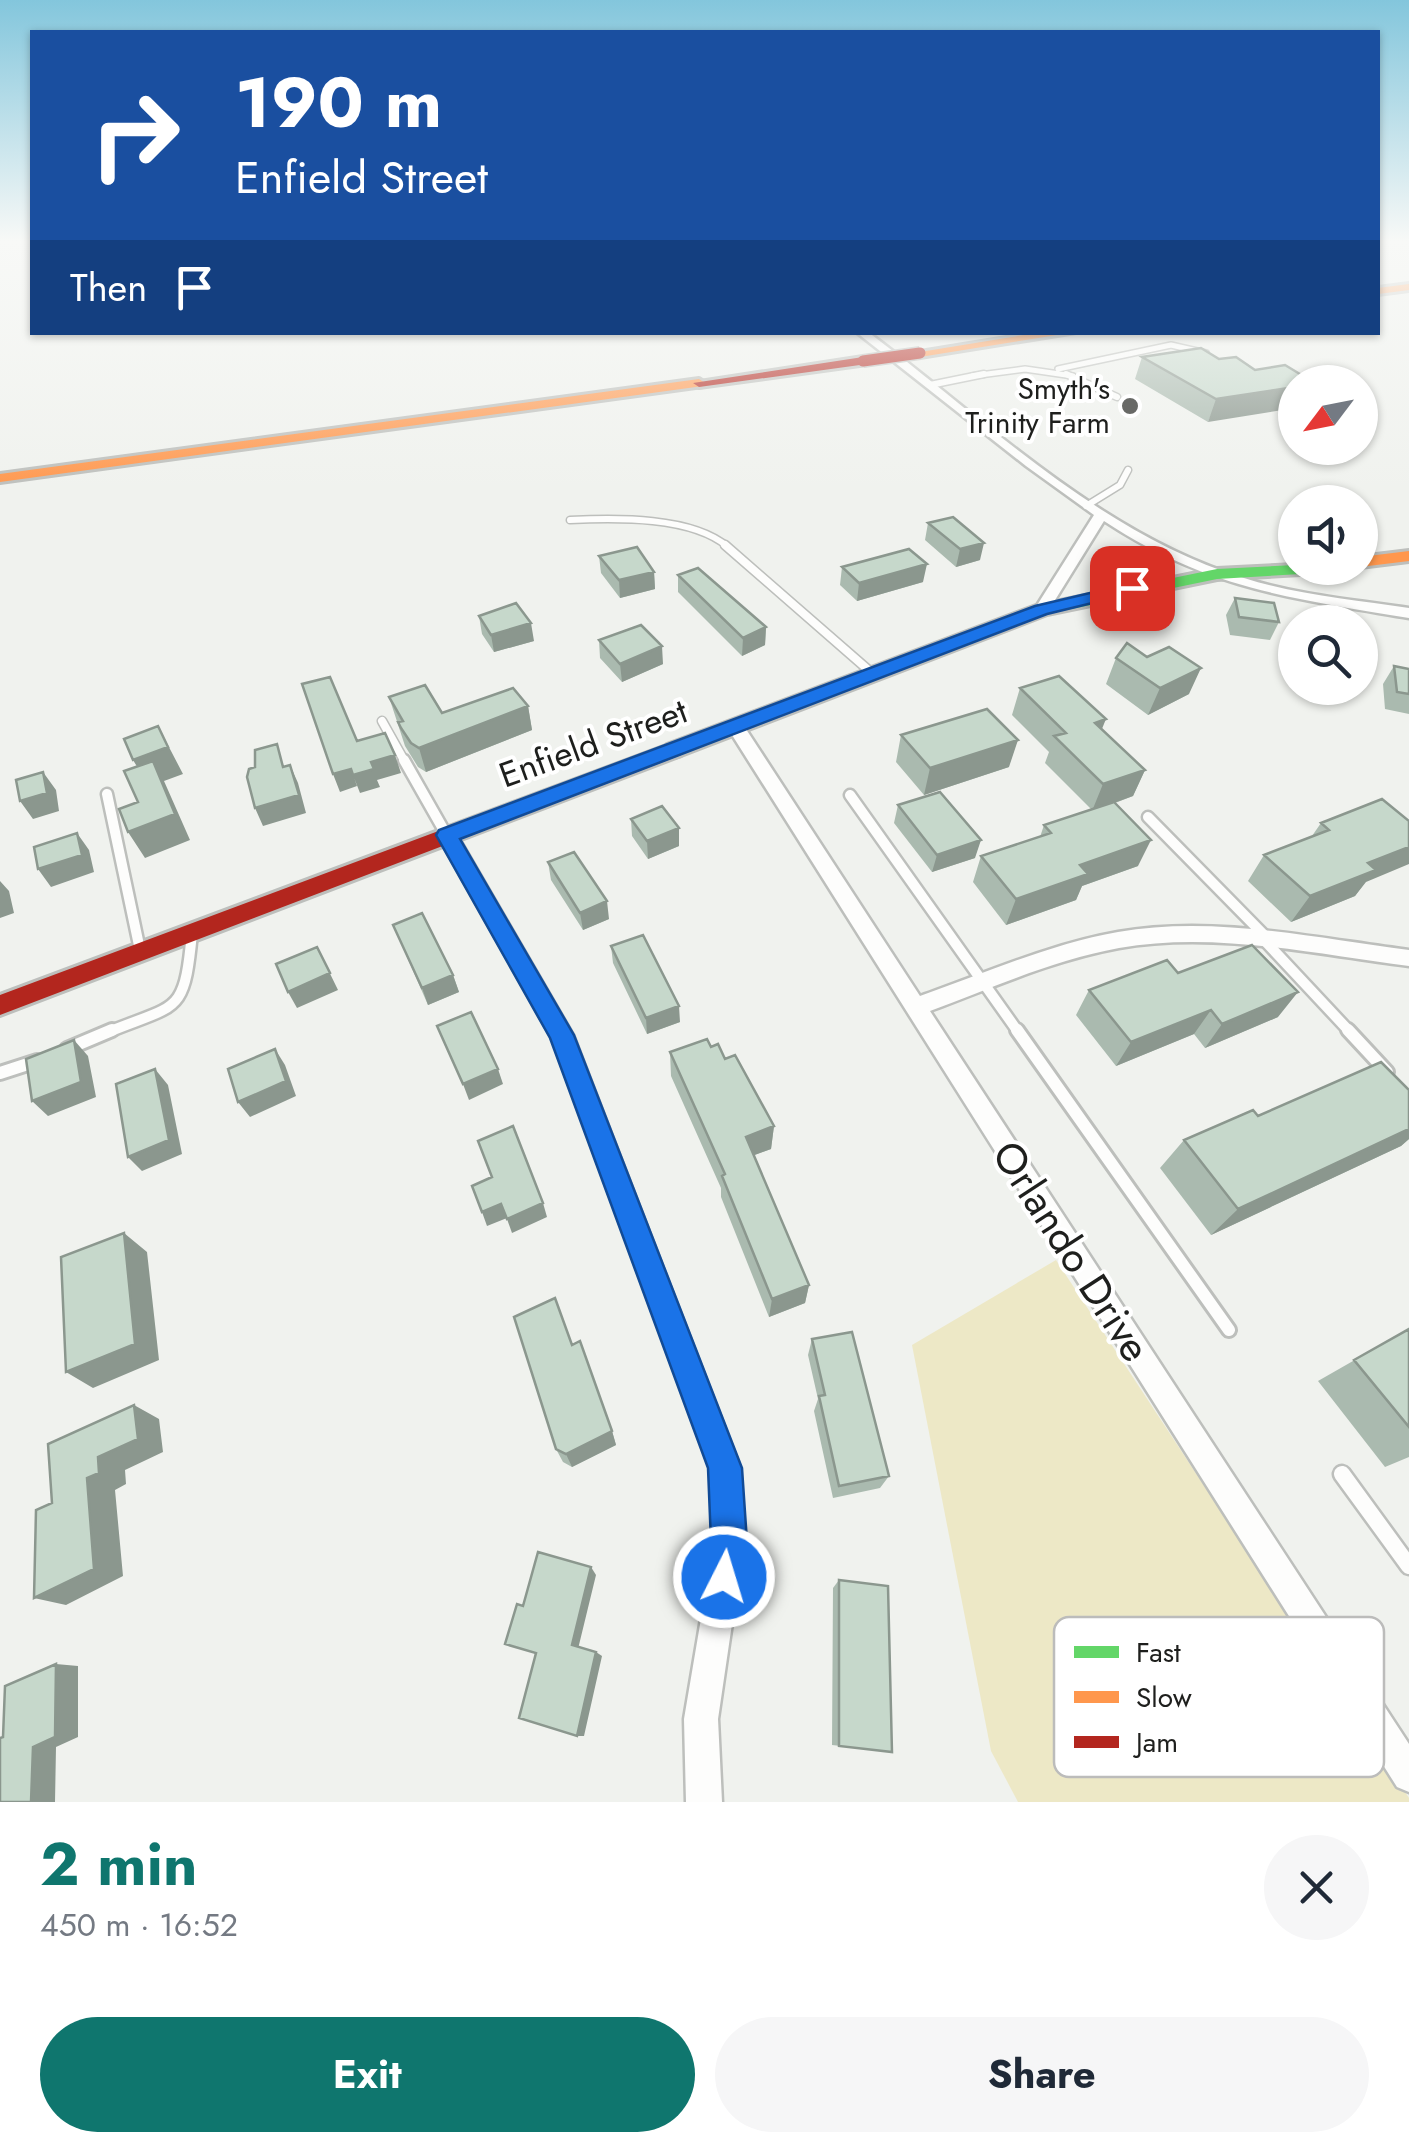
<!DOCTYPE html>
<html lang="en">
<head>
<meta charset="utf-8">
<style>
	:root { --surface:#fff; --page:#f6f6f7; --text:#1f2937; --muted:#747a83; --accent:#0f766e }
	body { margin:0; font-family:Jost,sans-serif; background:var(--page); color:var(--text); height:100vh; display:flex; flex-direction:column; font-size:38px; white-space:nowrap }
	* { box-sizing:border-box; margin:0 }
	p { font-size:32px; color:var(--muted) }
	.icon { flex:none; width:55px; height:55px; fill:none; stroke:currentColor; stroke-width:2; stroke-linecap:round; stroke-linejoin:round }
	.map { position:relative; height:1802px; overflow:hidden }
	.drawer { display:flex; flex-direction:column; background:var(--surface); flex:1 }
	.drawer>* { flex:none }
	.hud { position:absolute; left:30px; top:30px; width:1350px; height:305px; border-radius:0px; box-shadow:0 2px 8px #0004; background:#1a4fa0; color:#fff; overflow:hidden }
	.needle { width:65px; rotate:238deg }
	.fabs { position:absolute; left:1278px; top:365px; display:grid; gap:20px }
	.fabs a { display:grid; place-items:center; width:100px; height:100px; border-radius:50%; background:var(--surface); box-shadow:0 2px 8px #0004; font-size:50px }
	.pin { position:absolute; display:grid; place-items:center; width:85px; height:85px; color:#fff; margin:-42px; border-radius:20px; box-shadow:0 5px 15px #0006 }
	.me { position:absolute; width:110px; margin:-55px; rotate:5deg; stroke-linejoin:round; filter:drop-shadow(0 0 8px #0008) }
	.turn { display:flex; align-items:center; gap:35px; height:210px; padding:0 40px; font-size:45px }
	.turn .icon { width:130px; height:130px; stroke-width:2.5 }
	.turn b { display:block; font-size:70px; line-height:85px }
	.then { display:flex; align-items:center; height:95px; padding:0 40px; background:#0003; gap:20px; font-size:38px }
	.round { display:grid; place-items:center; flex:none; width:105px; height:105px; border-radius:52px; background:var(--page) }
	.headline { display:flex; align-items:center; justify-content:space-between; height:170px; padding:0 40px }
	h1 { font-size:60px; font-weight:700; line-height:75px; color:var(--accent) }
	.action { display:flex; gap:20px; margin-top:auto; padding:20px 40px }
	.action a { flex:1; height:115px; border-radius:60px; background:var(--accent); color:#fff; font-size:40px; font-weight:700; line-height:115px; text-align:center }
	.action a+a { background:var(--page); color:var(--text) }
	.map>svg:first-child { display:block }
</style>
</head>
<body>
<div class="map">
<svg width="1409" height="1802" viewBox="0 0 1409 1802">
	<rect width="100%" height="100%" fill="#f0f2ee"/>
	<path fill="#ede8c6" d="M1056,1260L1409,1798V1802H1018L991,1751L912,1345Z"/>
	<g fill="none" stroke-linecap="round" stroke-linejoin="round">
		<g stroke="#bdbfbc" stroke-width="8">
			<path id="lane-far5" d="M1058,369L1171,345L1206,353
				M972,376L1025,369L1073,376"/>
		</g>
		<g stroke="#bdbfbc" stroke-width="9">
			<path id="lane-far4" d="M1066,374L1117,397
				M930,385L984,374
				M1086,506L1120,485L1128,470
				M570,520C616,518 692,516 728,547"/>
		</g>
		<g stroke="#bdbfbc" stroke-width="11">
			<path id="lane-far3" d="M725,545L873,674
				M382,721L405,762"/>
		</g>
		<g stroke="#bdbfbc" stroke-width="15">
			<path id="lane-far2" d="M404,760L446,834
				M107,794L140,950
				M850,795L1019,1033
				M1148,817L1267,938
				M1265,941L1351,1033
				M106,1033C179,1003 184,1016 192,933"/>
		</g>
		<g stroke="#bdbfbc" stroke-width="18">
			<path id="lane-far1" d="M1017,1030L1229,1330
				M1348,1030L1387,1072
				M67,1049L112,1030
				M0,1073L37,1061"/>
		</g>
		<g stroke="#bdbfbc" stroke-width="21">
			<path id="lane" d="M1342,1474L1409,1566"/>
		</g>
		<g stroke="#bdbfbc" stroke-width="5">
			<path id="street" d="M856,332H868C986,420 1101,535 1244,578C1297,595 1354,600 1409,608V618C1291,598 1207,589 1104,521L1047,613H1037L1034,610L1094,515L1026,466Z
				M736,721L742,723L920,996C985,973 1050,944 1118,932C1213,915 1315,938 1409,950V966C1315,954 1214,931 1119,948C1053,960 992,988 930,1011L1409,1744V1792L1397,1787L727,727Z
				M447,828L454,830L573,1035L740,1468L744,1542L718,1719L722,1802H686L684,1719L714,1542L710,1468L552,1038L438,835Z"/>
		</g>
		<g stroke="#bdbfbc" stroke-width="6">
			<path id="fast" d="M1295,565V568H1326L1318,573L1217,579L1047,614L681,755L674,757L664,750L667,745L1036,606L1217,569Z"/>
		</g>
		<g stroke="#bdbfbc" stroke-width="6">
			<path id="slow" d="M1409,284V290L1378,294V288Z
				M1042,332H1076L920,357L914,353Z
				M699,379L705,383L703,386L0,482V474Z
				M1409,551V561L1360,567V557Z"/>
		</g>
		<g stroke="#bdbfbc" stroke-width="6">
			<path id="jam" d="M863,357L869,361L867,364L699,387L693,383Z
				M674,743L681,745L684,750L681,755L0,1015V995Z"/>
		</g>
		<use href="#lane-far5" stroke="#fdfdfc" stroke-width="5"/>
		<use href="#lane-far4" stroke="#fdfdfc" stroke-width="6"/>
		<use href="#lane-far3" stroke="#fdfdfc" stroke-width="8"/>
		<use href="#lane-far2" stroke="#fdfdfc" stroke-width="10"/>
		<use href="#lane-far1" stroke="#fdfdfc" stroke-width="12"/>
		<use href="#lane" stroke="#fdfdfc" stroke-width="16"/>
		<use href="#street" fill="#fdfdfc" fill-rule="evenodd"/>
		<use href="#fast" fill="#63d668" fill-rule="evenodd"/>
		<use href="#slow" fill="#ff974d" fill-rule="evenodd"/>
		<use href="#jam" fill="#b3261e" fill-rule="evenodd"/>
		<g stroke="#bdbfbc" stroke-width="14" stroke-linecap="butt">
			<path id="jam-bridge" d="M863,361L920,353"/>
		</g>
		<use href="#jam-bridge" stroke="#b3261e" stroke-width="11"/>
	</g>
	<path fill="#aabaaf" d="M1142,357L1219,359L1236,357L1208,422L1135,379Z
		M928,523L980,560L956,567L925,540Z
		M599,556L654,572L655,589L620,598L601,573Z
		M842,567L923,582L857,601L840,585Z
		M678,575L766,627L765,645L742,656L678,592Z
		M1235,598L1279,622L1270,640L1230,635L1226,615Z
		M479,616L534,641L494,652L482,634Z
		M599,640L663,664L622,682L600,658Z
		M1116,658L1189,694L1148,715L1106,684Z
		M1394,666L1409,669V714L1385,709L1383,684Z
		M1020,688L1145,770L1133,796L1115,803L1138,866L1082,886L1076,900L1006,925L973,882L981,856L1040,837L1044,825L1091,809L1045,763L1049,752L1012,715Z
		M389,697L442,713L528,706L532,730L426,772L418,767L405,746Z
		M901,735L1009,767L924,795L896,762Z
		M898,805L975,858L932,872L894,823Z
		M631,819L679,828V846L648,859L632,836Z
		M1409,821L1355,896L1291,922L1248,881L1264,855L1312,836L1321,823Z
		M548,862L609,919L583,930L551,880Z
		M393,925L453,975L459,992L428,1005Z
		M611,946L680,1022L647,1034L613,963Z
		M1178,973L1278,1017L1205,1048L1194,1034L1116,1066L1076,1015L1089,990Z
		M711,1047L725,1059L774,1126L771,1149L754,1155L809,1285L805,1303L769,1317L721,1197V1188L671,1076L670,1052Z
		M1409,1090V1139L1401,1146L1211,1235L1160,1168L1184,1140L1258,1116Z
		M1409,1329V1457L1385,1467L1318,1381Z
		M812,1339L889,1476L880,1488L833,1498L814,1411L818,1399L808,1355Z
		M572,1345L612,1431L616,1445L572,1467L563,1462L556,1449Z
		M839,1580L892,1752L832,1745L833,1588Z"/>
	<path fill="#8b978e" d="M1295,387V408L1208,422L1216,399Z
		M984,543L980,560L956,567L960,549Z
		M927,564L923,582L857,601L859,583Z
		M654,572L655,589L620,598L619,580Z
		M531,623L534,641L494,652L491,635Z
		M766,627L765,645L742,656L743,638Z
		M662,646L663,664L622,682L620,664Z
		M1201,668L1189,694L1148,715L1160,688Z
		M528,706L532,730L426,772L419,748Z
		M1106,719L1095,746V723Z
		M158,726L183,774L164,781L190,840L145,858L128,832L149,786L133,760Z
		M1018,740L1009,767L924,795L930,768Z
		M395,755L401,773L377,780L380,787L360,793L353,775L371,762Z
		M290,765L298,783L306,813L263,826L255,808Z
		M351,769L357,786L340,792L333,774Z
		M1145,770L1133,796L1092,811L1103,784Z
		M43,772L56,790L59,811L33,819L20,801Z
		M679,828V846L648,859L647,841Z
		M77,833L89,850L94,872L51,887L38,869Z
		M981,840L975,858L932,872L937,855Z
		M1151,840L1138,866L1082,886L1076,900L1006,925L1016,899L1080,865Z
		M1409,847V864L1366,882L1355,896L1291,922L1310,896L1368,863Z
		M0,881L9,891L14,913L0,918Z
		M607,901L609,919L583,930L580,913Z
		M317,947L338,990L297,1008L288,992Z
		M453,975L459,992L428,1005L422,988Z
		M1298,992L1278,1017L1205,1048L1222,1024Z
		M679,1006L680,1022L647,1034L646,1018Z
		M1211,1010L1194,1034L1116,1066L1131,1042Z
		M74,1040L88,1056L96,1097L48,1116L32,1101Z
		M275,1049L285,1065L296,1096L250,1117L238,1102Z
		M155,1069L168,1085L182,1154L142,1171L128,1157Z
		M498,1069L503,1084L469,1100L463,1084Z
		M774,1126L771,1149L744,1159L746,1137Z
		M1409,1129V1139L1401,1146L1211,1235L1238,1209Z
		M543,1203L547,1217L512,1233L507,1219Z
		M501,1204L507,1218L487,1226L482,1212Z
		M124,1233L147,1252L159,1360L93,1388L66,1372Z
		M809,1285L805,1303L769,1317L772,1299Z
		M134,1405L159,1419L163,1452L125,1470L126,1484L115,1490L123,1576L66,1605L34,1598L87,1478L98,1457Z
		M612,1431L616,1445L572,1467L566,1454Z
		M591,1567L596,1575L578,1649L572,1645Z
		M596,1652L602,1656L584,1736H577Z
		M56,1664L78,1666V1737L56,1747L55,1802H31L33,1747Z"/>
	<path fill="#c6d8cb" stroke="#8b978e" stroke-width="2.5" d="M1201,348L1219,359L1236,357L1255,370L1285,365L1313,382H1295V387L1216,399L1142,357Z
		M953,517L984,543L960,549L928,523Z
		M637,547L654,572L619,580L599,556Z
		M909,549L927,564L859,583L842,567Z
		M698,568L766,627L743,638L678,575Z
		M1235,598L1274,603L1279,622L1239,617Z
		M516,603L531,623L491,635L479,616Z
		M641,625L662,646L620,664L599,640Z
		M1127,643L1147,657L1169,647L1201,668L1160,688L1116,658Z
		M1394,666L1409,669V694L1397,692Z
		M1059,676L1106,719L1095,723L1145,770L1103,784L1054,736L1066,733L1020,688Z
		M330,677L357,741L385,733L395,755L371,762L374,769L353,775L351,769L333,774L302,684Z
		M425,685L442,713L513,688L528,706L419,748L411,743L401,728L398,722L403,721L389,697Z
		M987,709L1018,740L930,768L901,735Z
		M158,726L168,747L133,760L124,739Z
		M277,744L283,767L290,765L299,795L255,808L247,777L249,769L255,767V750Z
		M153,761L175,814L128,832L119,809L138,802L124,771Z
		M43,772L47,793L20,801L16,780Z
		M940,792L981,840L937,855L898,805Z
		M1382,799L1409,821V847L1368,863L1376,870L1310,896L1264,855L1329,830L1321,823Z
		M1114,802L1151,840L1080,865L1088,874L1016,899L981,856L1051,833L1044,825Z
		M662,806L679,828L647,841L631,819Z
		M77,833L82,855L38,869L34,847Z
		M574,852L607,901L580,913L548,862Z
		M422,913L453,975L422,988L393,925Z
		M643,935L679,1006L646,1018L611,946Z
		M1252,945L1298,992L1222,1024L1211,1010L1131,1042L1089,990L1167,960L1178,973Z
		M317,947L330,973L288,992L276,964Z
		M471,1012L498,1069L463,1084L437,1026Z
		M707,1039L711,1047L718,1044L725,1059L735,1055L774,1126L746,1137L809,1285L772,1299L722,1176L725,1174L670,1052Z
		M74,1040L81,1082L32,1101L26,1059Z
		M275,1049L286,1081L238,1102L228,1069Z
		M1381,1062L1409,1090V1129L1238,1209L1184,1140L1253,1110L1258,1116Z
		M155,1069L169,1140L128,1157L116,1084Z
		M513,1126L543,1203L507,1219L501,1204L482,1212L472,1186L492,1177L478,1141Z
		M124,1233L135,1344L66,1372L61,1257Z
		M555,1298L572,1345L580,1341L612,1431L566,1454L556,1449L514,1317Z
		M1409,1329V1427L1354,1360Z
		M852,1332L889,1476L839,1486L819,1396L825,1395L812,1339Z
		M134,1405L138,1439L98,1457L99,1473L87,1478L94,1569L34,1598L36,1510L52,1503L48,1444Z
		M538,1552L591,1567L572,1645L596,1652L577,1736L519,1718L536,1653L505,1644L517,1604L523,1606Z
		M839,1580L888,1586L892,1752L839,1746Z
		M56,1664L55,1737L33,1747L31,1802H0V1738L3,1737L5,1686Z"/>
	<linearGradient id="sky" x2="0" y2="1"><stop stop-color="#83c6dc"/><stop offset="0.49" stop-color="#f8f9f7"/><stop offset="1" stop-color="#f8f9f7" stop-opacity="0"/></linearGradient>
	<rect width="1409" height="492" fill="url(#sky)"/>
	<path fill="#1a73e8" stroke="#114b97" stroke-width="2.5" d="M1132,583L1141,588L1138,592L1047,614L460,839L574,1035L742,1468L747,1542L736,1590L724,1595L711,1590L706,1577L711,1542L708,1468L550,1038L436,835L439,830L1035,606Z"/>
	<circle fill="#686966" stroke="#fff" stroke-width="4" cx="1130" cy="406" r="10"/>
	<g text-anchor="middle" stroke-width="8" stroke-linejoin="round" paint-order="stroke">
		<g font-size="30" fill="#1e1f1d" stroke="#fff" text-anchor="end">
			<text x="1110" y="399">Smyth's<tspan x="1110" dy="34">Trinity Farm</tspan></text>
		</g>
		<g font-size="35" fill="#1e1f1d" stroke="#fff">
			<text transform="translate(593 743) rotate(-20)" y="12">Enfield Street</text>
		</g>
		<g font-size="42" fill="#1e1f1d" stroke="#fff">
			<text transform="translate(1072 1251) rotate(57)" y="15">Orlando Drive</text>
		</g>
	</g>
	<rect x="1054" y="1617" width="330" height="160" rx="15" fill="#fff" stroke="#bcbcbb" stroke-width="2.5"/>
	<rect x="1074" y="1646" width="45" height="12" fill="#63d668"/>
	<rect x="1074" y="1691" width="45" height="12" fill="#ff974d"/>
	<rect x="1074" y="1736" width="45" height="12" fill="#b3261e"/>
	<g font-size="28" fill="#1e1f1d">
		<text x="1136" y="1662">Fast</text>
		<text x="1136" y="1707">Slow</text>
		<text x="1136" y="1752">Jam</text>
	</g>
</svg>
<div class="fabs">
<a><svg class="needle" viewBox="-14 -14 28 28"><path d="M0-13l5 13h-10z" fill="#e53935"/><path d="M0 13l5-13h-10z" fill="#747a83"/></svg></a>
<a><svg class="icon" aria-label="sound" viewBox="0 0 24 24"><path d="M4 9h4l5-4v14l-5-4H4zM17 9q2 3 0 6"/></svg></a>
<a><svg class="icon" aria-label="search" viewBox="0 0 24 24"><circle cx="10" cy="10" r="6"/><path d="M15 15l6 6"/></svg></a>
</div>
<div class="pin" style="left:1132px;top:588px;background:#d93025"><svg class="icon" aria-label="arrive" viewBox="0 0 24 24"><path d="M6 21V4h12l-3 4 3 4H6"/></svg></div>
<svg class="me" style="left:724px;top:1577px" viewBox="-20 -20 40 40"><circle r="17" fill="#1a73e8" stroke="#fff" stroke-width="3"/><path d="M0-11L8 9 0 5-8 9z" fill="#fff"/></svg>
<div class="hud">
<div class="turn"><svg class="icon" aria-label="right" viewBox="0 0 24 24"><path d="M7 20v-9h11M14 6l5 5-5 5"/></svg><div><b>190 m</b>Enfield Street</div></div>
<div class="then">Then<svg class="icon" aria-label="arrive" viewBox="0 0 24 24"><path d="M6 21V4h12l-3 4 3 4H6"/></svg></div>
</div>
</div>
<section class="drawer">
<div class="headline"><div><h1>2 min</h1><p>450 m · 16:52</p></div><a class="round"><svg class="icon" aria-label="close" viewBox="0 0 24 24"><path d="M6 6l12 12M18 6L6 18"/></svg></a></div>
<div class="action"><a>Exit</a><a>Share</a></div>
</section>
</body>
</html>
